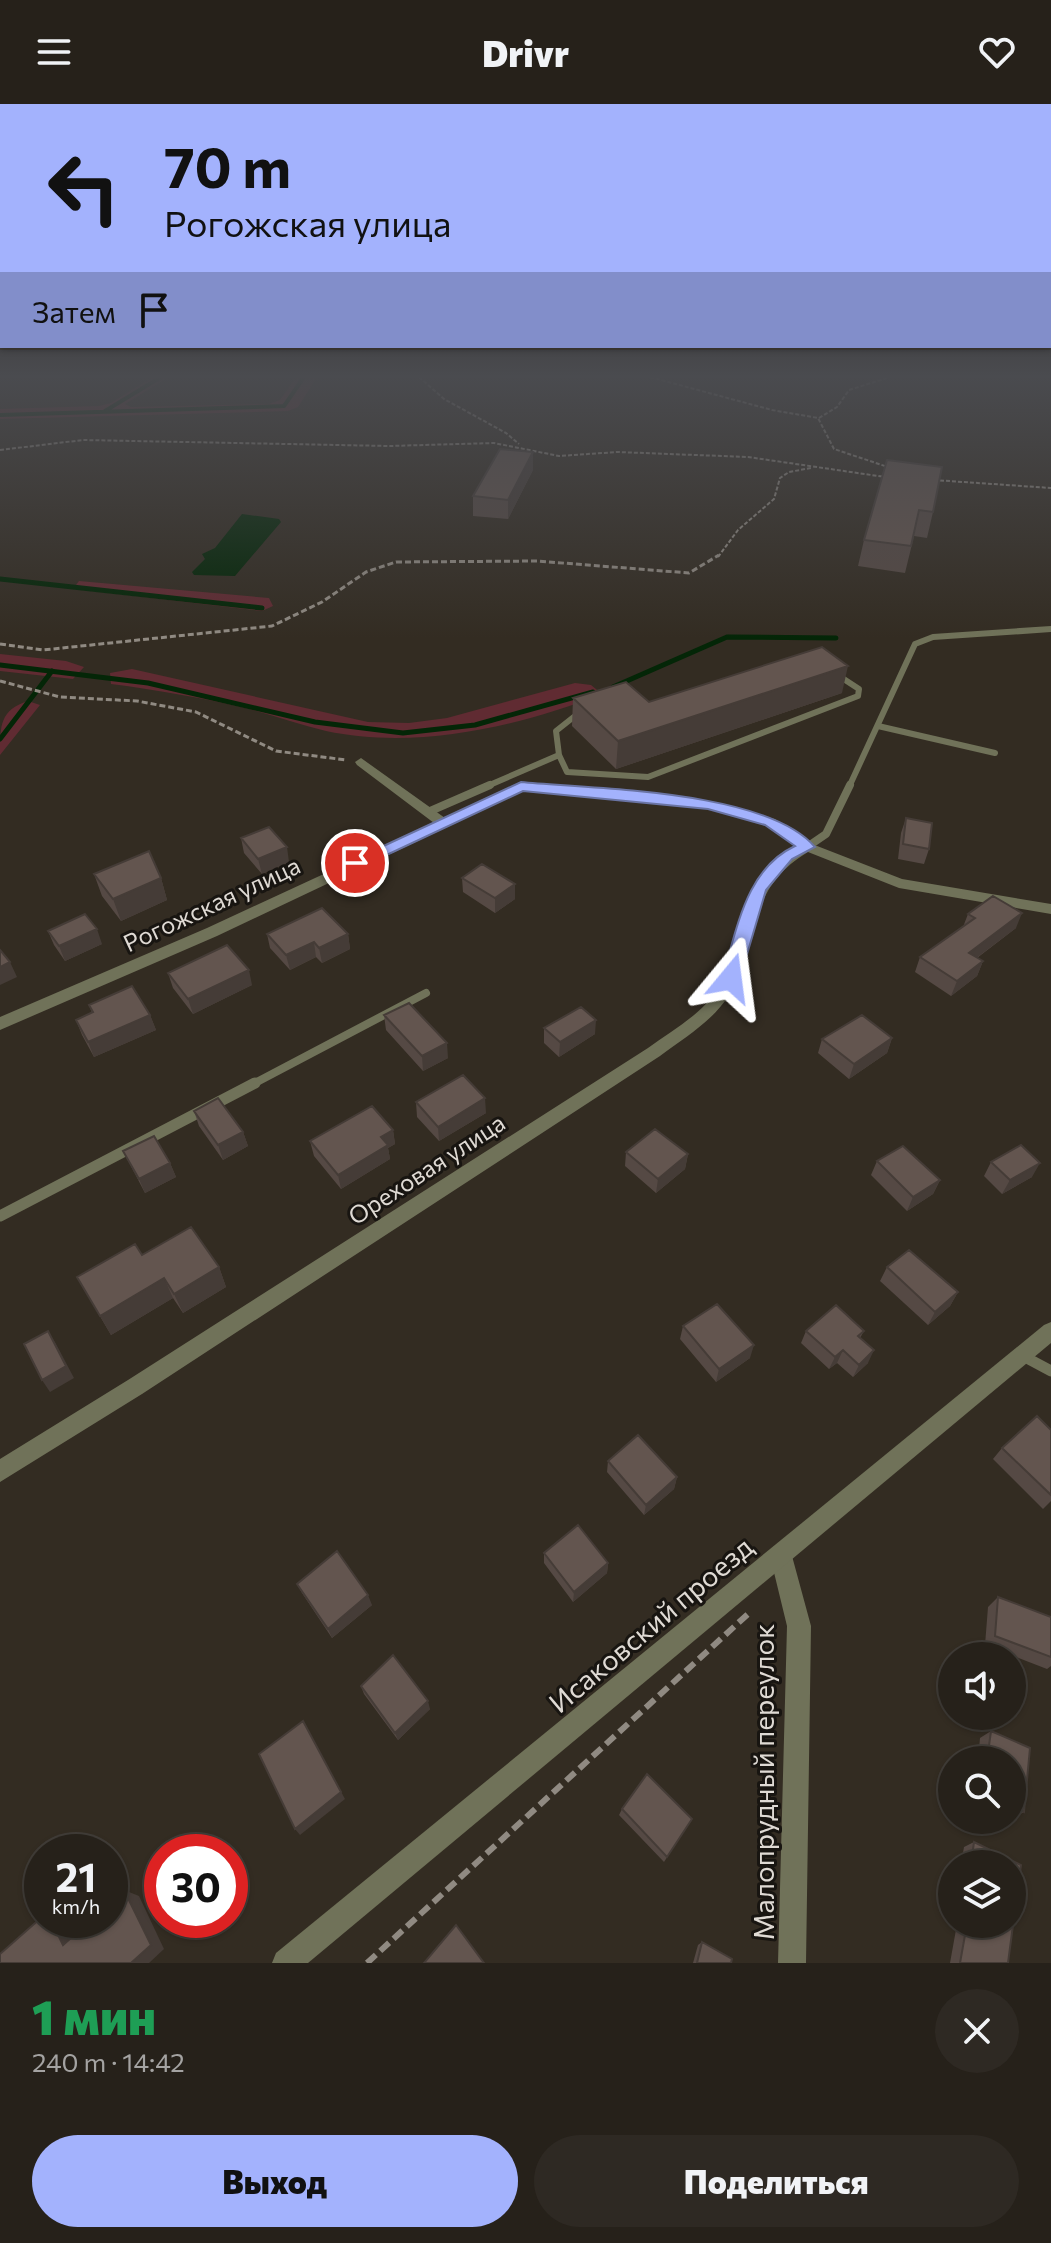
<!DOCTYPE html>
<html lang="ru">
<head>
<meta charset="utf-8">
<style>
	:root { --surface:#26211a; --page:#2e2923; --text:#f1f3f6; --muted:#a4a3a2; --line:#423e39; --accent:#a3b2fd }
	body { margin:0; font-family:Commissioner,sans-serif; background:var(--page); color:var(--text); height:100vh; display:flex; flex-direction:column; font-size:30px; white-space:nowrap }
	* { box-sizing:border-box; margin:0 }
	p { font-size:26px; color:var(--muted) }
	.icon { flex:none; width:44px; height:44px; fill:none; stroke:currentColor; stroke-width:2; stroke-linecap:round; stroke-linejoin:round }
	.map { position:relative; height:1859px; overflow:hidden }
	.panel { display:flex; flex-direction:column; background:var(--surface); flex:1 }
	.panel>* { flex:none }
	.banner { position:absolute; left:0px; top:0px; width:1052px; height:244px; box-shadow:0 2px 6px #0004,0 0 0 2px var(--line); background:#a3b2fd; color:#111; overflow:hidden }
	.controls { position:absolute; left:938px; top:1538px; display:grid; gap:16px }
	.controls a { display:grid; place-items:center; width:88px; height:88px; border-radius:50%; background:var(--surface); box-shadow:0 2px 6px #0004,0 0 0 2px var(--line); font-size:40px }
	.speed { position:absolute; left:24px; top:1730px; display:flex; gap:16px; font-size:40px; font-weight:700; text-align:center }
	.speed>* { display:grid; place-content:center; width:104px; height:104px; border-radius:50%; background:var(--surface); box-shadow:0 2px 6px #0004,0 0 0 2px var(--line); line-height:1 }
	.speed small { font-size:20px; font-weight:400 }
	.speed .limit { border:12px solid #d22; background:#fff; color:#111 }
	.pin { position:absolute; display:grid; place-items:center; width:68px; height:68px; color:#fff; margin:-34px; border:4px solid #fff; border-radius:50%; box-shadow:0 2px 8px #0007 }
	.me { position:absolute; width:88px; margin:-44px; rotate:16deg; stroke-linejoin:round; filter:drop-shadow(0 0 6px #0008) }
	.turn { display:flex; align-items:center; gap:28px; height:168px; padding:0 32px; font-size:36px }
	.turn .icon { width:104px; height:104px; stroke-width:2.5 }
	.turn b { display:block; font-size:56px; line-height:68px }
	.then { display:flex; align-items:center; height:76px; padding:0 32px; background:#0003; gap:16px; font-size:30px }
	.round { display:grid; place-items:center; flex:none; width:84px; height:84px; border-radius:42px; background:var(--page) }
	.summary { display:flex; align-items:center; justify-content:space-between; height:136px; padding:0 32px }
	h1 { font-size:48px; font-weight:800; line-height:60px; color:#1e9e55 }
	.button { display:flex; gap:16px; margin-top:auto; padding:16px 32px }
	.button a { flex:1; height:92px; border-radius:48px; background:var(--accent); color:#111; font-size:32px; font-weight:800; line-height:92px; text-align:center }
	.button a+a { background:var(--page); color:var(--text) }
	header { display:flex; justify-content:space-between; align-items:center; height:104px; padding:0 32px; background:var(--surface); font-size:36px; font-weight:800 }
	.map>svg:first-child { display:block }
</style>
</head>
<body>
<header><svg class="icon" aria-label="menu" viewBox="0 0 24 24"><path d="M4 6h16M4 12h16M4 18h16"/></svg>Drivr<svg class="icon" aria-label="heart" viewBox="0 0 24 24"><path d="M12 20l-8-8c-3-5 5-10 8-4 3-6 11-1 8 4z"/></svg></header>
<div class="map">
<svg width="1051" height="1859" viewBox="0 0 1051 1859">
	<rect width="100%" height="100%" fill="#332c22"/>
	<path fill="#602b32" d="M153,273H169L125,300L131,303L269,300L280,296L296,273H317L298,303L288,307L0,315V305L99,302L111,299Z
		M79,477L269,494L273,502L262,507L73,485Z
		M0,550L66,557L84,563L73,575L0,567Z
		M132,565L368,618L409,619L447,614L575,579L591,581L602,590C518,623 416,646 326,627C300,621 275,612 249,605C203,594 158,586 111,580L110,569Z
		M28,597L40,601L0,651C0,621 0,606 28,597Z"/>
	<path fill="#042607" d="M242,410L279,415L281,418L235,472L194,471L192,468L205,455L202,450L215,444Z"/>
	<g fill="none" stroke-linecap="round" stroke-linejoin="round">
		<path stroke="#042607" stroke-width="4" d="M105,307L161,273
			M0,311L284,302L304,273"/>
		<path stroke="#042607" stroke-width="5" d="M0,475L262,504
			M0,561L148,579L315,618L403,629L475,621L593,588
			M613,583L727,533L836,534
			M0,635L52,567"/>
		<path stroke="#908a82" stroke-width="2" stroke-dasharray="4 2" stroke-linecap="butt" d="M419,273L444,295L506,329L519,340
			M650,273L772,306L818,314L834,345L888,363
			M819,314L837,303L849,286L890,273
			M0,346L83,336L389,342L494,339L559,352L617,348L748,353L885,373
			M934,376L1051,384
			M718,453L738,426L774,395L780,374L789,368L811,364"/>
		<path stroke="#908a82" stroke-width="3" stroke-dasharray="6 3" stroke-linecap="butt" d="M0,540L43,546L272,522L322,498L366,468L396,458L537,457L689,469L719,451
			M0,577L60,593L137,597L196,608L276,647L346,656"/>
		<path stroke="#908a82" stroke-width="6" stroke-dasharray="12 6" stroke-linecap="butt" d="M367,1859L748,1510"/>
		<path stroke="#707259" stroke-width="6" d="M878,622L995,649
			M559,651L567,668L648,673L858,592L859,585L836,570
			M485,683L559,651L556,627L580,608
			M849,683L915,540L933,533L1051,525"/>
		<path stroke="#707259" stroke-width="8" d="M428,708L490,681
			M807,743L826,730L850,681
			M251,981L426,889"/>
		<path stroke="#707259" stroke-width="11" d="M0,1112L255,979
			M1023,1252L1051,1267"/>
		<path fill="#707259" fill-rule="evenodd" d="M361,654L445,714L521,679L709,697L775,715L812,740L902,775L1051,800V810L899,784L808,748C743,787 764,835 729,891C713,917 684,934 660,952L142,1290L0,1378V1355L128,1276L648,944C672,926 703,910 718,884C750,829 734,780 797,743L765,721L708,705L523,687L217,832L0,926V913L207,824L434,719L357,661L355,658Z
			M781,1441L789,1444L792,1452L811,1522L806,1859H778L787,1522L770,1452L773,1444Z"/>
		<path fill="#707259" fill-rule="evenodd" d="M1051,1218V1239L308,1859H272L276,1849L1044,1221Z"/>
	</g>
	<path fill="#554944" d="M887,356L933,408L927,434L914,432L905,469L858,462L864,436Z
		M533,366L508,415L473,412V392Z
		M842,589L616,665L572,622L573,594L649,598Z
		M906,714L929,745L924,760L898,755L901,729Z
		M241,734L289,758L262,770L244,749Z
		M94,770L161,774L167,796L121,817L102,792Z
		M462,774L515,795L495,809L463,788Z
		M968,810L1016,824L977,854L983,857L977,872L951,892L915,868L920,853L963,823Z
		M48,827L102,840L65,857L54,841Z
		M267,830H348L350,845L322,859L316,853L290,866L270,844Z
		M168,869L252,881L193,910L173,884Z
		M89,901L150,911L156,926L94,953L82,931L76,916L92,909Z
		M384,911L448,954L423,967L386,926Z
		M544,924L595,930L559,953L544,939Z
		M892,934L887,949L849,975L818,949L822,935Z
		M416,998L486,1009L439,1037L417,1013Z
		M194,1007L243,1028L248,1042L223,1056L199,1022Z
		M393,1026L395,1040L388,1044L390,1055L341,1085L314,1052L310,1037Z
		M123,1047L170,1059L176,1073L145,1089Z
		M626,1048L688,1050L685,1065L656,1089L625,1062Z
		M877,1057L940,1076L933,1090L907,1107L871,1071Z
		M991,1058L1032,1073L1002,1090L984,1072Z
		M142,1151L219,1163L226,1183L183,1209L173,1194L111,1231L77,1173Z
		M887,1163L958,1188L950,1202L928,1221L880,1177Z
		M683,1222L750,1254L716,1278L680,1235Z
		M806,1227H864L860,1234L868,1259L853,1273L837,1259L829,1265L801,1239Z
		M1051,1326V1397L1043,1405L993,1355L1002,1344Z
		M608,1357L677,1373L674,1385L644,1411L607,1368Z
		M544,1449L608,1459L607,1469L573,1498L544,1459Z
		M297,1480L372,1501L332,1534L302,1489Z
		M998,1493L1051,1513V1562L1047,1565L985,1541L988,1503Z
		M361,1582L430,1605L398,1636L364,1590Z
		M991,1627L1030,1644L1024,1708L1013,1714L1012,1656H978L980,1634Z
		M622,1705L692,1715L664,1758L619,1711Z
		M974,1738L1021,1761L1008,1859H950L957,1820H1012V1760H961L964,1743Z
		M702,1838L731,1859H693L698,1841Z"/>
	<path fill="#453c37" d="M533,348V366L508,415V396Z
		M848,562L842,589L616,665L618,637Z
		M287,743L289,758L262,770L258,755Z
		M161,774L167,796L121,817L113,795Z
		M515,780V795L495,809V794Z
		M1022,809L1016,824L963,864L969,849Z
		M97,825L102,840L65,857L59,842Z
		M348,830L350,845L322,859L319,844Z
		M314,838L316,853L290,866L286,851Z
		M983,857L977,872L951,892L957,877Z
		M10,858L17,873L0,881V863Z
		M249,866L252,881L193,910L188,895Z
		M150,911L156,926L94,953L88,938Z
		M596,916L595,930L559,953L560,938Z
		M892,934L887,949L849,975L854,960Z
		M447,939L448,954L423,967L422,952Z
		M485,994L486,1009L439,1037L438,1023Z
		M393,1026L395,1040L388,1044L390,1055L341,1085L338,1071L381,1033Z
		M243,1028L248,1042L223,1056L218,1041Z
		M688,1050L685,1065L656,1089L658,1075Z
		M170,1059L176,1073L145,1089L139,1075Z
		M1040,1059L1032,1073L1002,1090L1010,1076Z
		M940,1076L933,1090L907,1107L913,1093Z
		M219,1163L226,1183L183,1209L174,1190Z
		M164,1174L173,1194L111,1231L100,1212Z
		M958,1188L950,1202L928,1221L935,1208Z
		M48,1227L56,1240L74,1274L50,1288L42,1276Z
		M754,1241L750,1254L716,1278L719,1265Z
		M843,1246L837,1259L829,1265L835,1253Z
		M874,1246L868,1259L853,1273L859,1261Z
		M677,1373L674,1385L644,1411L646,1401Z
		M608,1459L607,1469L573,1498L574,1488Z
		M368,1491L372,1501L332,1534L328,1525Z
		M428,1597L430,1605L398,1636L395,1629Z
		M303,1617L345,1695L300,1731L295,1725Z
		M124,1786L139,1792L164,1845L149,1859H131Z
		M51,1816H66L79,1845L63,1841Z"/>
	<path fill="#63554f" stroke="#453c37" stroke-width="2" d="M500,345L533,348L508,396L473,392Z
		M887,356L942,363L933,408L919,406L911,442L864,436Z
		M822,543L848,562L618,637L573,594L626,578L649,598Z
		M906,714L932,719L929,745L903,740Z
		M269,723L287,743L258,755L241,734Z
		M149,747L161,774L113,795L94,770Z
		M482,760L515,780L495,794L462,774Z
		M993,792L1022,809L969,849L983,857L957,877L920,853L975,814L968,810Z
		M322,804L348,830L319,844L314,838L286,851L267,830Z
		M85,810L97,825L59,842L48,827Z
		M227,841L249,866L188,895L168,869Z
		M0,846L10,858L0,863Z
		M132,882L150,911L88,938L76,916L93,908L89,901Z
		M409,899L447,939L422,952L384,911Z
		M581,903L596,916L560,938L544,924Z
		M862,911L892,934L854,960L822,935Z
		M463,971L485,994L438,1023L416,998Z
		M218,994L243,1028L218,1041L194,1007Z
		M372,1002L393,1026L381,1033L388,1041L338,1071L310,1037Z
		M655,1025L688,1050L658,1075L626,1048Z
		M154,1032L170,1059L139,1075L123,1047Z
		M1021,1041L1040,1059L1010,1076L991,1058Z
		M903,1042L940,1076L913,1093L877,1057Z
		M191,1123L219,1163L174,1190L164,1174L100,1212L77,1173L135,1140L142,1151Z
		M909,1146L958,1188L935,1208L887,1163Z
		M717,1200L754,1241L719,1265L683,1222Z
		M836,1201L864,1227L858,1232L874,1246L859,1261L843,1246L835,1253L806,1227Z
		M48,1227L66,1262L42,1276L24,1240Z
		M1037,1312L1051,1326V1391L1002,1344Z
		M638,1331L677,1373L646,1401L608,1357Z
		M578,1421L608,1459L574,1488L544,1449Z
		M337,1447L368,1491L328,1525L297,1480Z
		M998,1493L1051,1513V1553L995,1532Z
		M393,1551L428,1597L395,1629L361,1582Z
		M303,1617L341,1688L295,1725L259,1650Z
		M991,1627L1030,1644L1024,1708L1012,1702V1656H987Z
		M647,1670L692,1715L667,1753L622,1705Z
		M974,1738L1021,1761L1008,1859H960L967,1820H1012V1760H971Z
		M124,1786L151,1841L131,1859H0V1850L42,1813V1816H51L63,1841L91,1816H110V1799Z
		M456,1821L484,1859H424Z
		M702,1838L732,1855L731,1859H697Z"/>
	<linearGradient id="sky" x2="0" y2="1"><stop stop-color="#1c1813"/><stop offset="0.51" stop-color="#4a4b4f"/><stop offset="1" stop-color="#4a4b4f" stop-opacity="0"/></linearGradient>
	<rect width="1051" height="534" fill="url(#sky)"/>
	<path fill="#a3b2fd" stroke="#6a74a4" stroke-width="2" d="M521,678C594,685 766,686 815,743L792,755L766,786L740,874L731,881L722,874C737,827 745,765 795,742L765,721L708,705L523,687L361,763L355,764L347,759Z"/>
	<g text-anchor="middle" stroke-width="6" stroke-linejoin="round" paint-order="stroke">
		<g font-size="24" fill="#dfdad4" stroke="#181511">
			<text transform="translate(212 801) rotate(-25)" y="8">Рогожская улица</text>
			<text transform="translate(427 1066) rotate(-33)" y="8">Ореховая улица</text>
		</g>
		<g font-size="28" fill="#dfdad4" stroke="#181511">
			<text transform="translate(651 1521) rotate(-40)" y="10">Исаковский проезд</text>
			<text transform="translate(764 1678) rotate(-90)" y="10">Малопрудный переулок</text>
		</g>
	</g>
</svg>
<div class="controls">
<a><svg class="icon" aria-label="sound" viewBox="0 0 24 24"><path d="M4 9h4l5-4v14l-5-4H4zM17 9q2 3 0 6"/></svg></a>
<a><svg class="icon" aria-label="search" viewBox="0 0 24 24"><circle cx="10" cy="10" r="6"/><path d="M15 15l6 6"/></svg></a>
<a><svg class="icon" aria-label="layers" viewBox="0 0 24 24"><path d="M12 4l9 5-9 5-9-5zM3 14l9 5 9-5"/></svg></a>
</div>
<div class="speed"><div>21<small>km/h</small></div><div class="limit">30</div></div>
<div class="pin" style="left:355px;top:759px;background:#d93025"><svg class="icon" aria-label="arrive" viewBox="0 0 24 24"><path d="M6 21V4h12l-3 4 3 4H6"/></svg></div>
<svg class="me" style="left:731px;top:874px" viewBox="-20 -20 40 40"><path d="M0-17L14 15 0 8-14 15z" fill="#a3b2fd" stroke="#fff" stroke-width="4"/></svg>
<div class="banner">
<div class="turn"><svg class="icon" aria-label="left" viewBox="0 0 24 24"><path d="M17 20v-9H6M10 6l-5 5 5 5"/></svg><div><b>70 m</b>Рогожская улица</div></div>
<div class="then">Затем<svg class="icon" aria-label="arrive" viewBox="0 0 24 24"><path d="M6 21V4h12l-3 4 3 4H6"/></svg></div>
</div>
</div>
<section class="panel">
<div class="summary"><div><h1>1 мин</h1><p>240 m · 14:42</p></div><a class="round"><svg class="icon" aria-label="close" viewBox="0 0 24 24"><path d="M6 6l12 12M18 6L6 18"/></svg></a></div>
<div class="button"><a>Выход</a><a>Поделиться</a></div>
</section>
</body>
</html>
